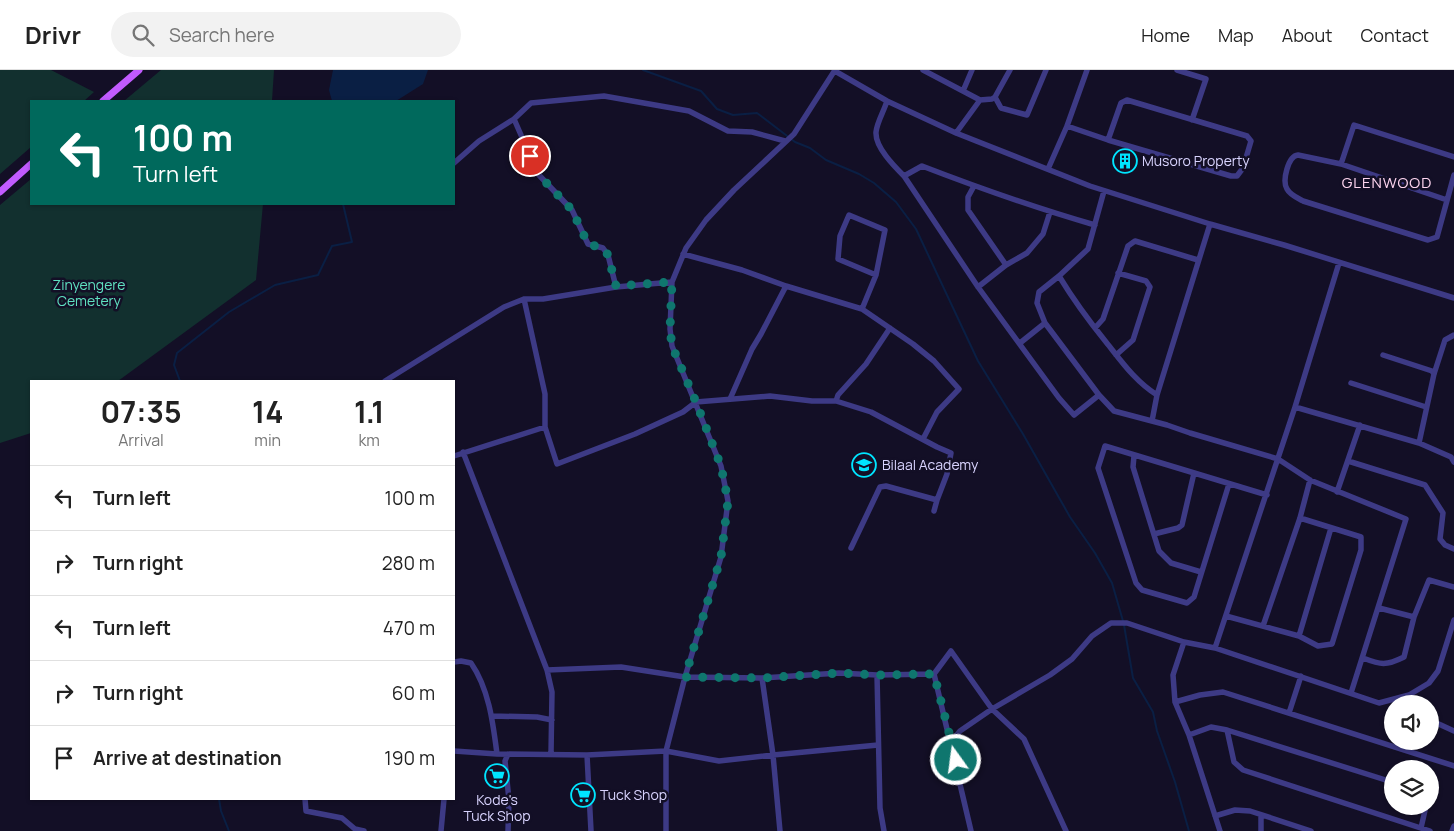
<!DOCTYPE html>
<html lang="en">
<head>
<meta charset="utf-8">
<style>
	:root { --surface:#fff; --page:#f2f2f2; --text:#222; --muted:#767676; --line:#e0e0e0 }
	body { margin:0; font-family:Manrope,sans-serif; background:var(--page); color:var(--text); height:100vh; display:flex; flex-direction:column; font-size:19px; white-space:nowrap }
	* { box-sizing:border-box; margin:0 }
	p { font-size:16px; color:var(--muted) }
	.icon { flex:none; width:28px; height:28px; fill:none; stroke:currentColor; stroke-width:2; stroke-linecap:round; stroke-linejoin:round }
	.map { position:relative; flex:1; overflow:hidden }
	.details { position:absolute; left:30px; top:310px; width:425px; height:420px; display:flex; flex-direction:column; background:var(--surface); border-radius:0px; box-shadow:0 1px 4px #0004 }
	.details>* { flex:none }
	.top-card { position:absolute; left:30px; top:30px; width:425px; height:105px; border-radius:0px; box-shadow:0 1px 4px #0004; background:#00695c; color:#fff; overflow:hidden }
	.tools { position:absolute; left:1384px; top:625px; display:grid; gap:10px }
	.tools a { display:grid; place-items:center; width:55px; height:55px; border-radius:50%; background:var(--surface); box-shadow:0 1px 4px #0004; font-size:25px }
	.pin { position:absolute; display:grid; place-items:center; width:42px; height:42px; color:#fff; margin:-21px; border:2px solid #fff; border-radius:50%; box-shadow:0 1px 5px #0007 }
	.me { position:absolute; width:55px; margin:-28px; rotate:346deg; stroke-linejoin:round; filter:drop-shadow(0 0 4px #0008) }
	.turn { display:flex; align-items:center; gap:18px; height:105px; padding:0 20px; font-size:22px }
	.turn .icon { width:65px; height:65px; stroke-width:2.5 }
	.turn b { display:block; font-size:35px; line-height:42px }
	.eta { display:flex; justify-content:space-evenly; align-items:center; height:85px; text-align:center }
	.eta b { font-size:30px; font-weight:700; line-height:35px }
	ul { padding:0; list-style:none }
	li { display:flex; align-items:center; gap:15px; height:65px; padding:0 20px; border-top:1px solid var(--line) }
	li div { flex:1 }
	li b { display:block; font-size:19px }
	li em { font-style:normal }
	header { display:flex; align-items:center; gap:30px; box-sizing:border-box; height:70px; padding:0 25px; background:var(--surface); border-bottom:1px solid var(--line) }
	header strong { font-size:24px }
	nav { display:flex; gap:28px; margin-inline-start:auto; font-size:18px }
	.search { width:350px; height:45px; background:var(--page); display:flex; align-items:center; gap:12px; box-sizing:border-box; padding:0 18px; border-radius:28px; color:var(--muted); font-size:19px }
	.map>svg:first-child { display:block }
</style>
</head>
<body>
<header>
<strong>Drivr</strong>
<div class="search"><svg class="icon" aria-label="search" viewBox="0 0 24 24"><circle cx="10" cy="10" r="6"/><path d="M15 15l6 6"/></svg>Search here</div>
<nav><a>Home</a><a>Map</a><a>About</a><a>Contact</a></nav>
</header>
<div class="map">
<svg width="1454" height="761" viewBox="0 0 1454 761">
	<rect width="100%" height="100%" fill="#130f26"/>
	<path fill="#12302f" d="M0,0H51L94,22L84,31H31V77L0,104Z
		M161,0H274L272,31H124Z
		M31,109V134H263L256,210L118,311H31V363L0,373V135Z"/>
	<path fill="#0a1f44" d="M333,0H428L423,14L396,31H332L329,20Z"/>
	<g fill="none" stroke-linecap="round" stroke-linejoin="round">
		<path stroke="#0a1f44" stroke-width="2" d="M643,0L701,21L717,39L733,45L757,43L795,72L810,78L826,90L859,104L874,113L896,132L916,159L978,291L1023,364L1070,447L1095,483L1112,513L1123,551
			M180,311L174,295L177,283L229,242L275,215L318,205L332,176L352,172L343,134
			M1124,555L1133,608L1153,642L1157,661L1175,712L1189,761
			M219,729L221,741L229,761"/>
		<path stroke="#3d3a85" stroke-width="5.5" d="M923,0L980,30L992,29L995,27L1010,0
			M1177,0L1206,9L1192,50
			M835,1L887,31L956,63L1090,116L1210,154L1284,175L1454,228
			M963,21L972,0
			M995,27L1001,38L1027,45L1046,0
			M887,31C884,41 877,52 876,62C875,77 894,96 904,106L978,217L1059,328L1074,345L1099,325
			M1067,56L1108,70L1231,106H1237L1243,98L1251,71L1247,66L1127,30L1121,33L1108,70
			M956,63L980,30
			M454,93L479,71L514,49
			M1341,94L1354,55L1454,87
			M1048,99L1067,56L1087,0
			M904,106L922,96C979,118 1036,138 1095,155
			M974,116L968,127V140L1006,195
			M1104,121L1088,179L1059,206L1039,222L1037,233L1045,253L1099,325L1114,341L1167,355L1190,363L1278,389L1310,410L1406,449L1351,623
			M1447,130L1341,94L1298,85C1288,86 1282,111 1287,119C1290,125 1298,128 1303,131L1428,170L1437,167L1454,105
			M683,184L742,200L786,216
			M1059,206C1073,229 1089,251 1106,272C1122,292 1135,311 1157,325
			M616,217L608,185L603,178L588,174L572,140L538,104L514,49L531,33L604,26L689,41L728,61L752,62L785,71
			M978,217L1006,195L1027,183L1043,164L1050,142
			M524,229L545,324V357L557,394L635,364L683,342L696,332L770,326L812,331H836L871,342L937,377L951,383L947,404L937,430L886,416L880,417L851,478
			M862,239L876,205L885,160L849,145L840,166L838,189L876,205
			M1095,258L1103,249L1128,176L1135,171L1198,190
			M1020,273L1045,253
			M1116,285L1133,270L1150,217L1146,211L1118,203
			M1383,285L1432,301L1434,304
			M385,311L504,237L524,229H543L616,217L672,212
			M1351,313L1426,337
			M730,329L752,279L761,264L786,216L862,239L913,274L934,291L959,319L937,342L923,369
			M836,331L838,325L866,294L890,258
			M1295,337L1419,373L1451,387L1454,392
			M1152,351L1157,325L1210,154
			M1419,373L1434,304L1445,270L1454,265
			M463,382L547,600L552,622L551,684
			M454,386L545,357
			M1134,386L1133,397L1159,481L1171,493L1201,502
			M1348,391L1425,415L1443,443L1440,469L1445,475L1454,479
			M1229,414L1194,527L1187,533L1142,520L1136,513L1098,398L1105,376L1267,425
			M1337,422L1360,355
			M934,441L937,430
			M1154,464L1178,458L1182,455L1194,403
			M1379,538L1414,547
			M1226,546L1299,566L1318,576L1332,574L1361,480V467L1300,448
			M1263,556L1300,448L1310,410
			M1299,566L1331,458
			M1184,572L1173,605L1175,632L1189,665L1220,761
			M1215,578L1295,337L1339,193
			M1363,588C1381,595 1386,596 1404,587L1414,547L1429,510L1454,517
			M454,592L461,591L471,593C489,619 493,653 497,684
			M547,600L621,597L685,607L762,608L839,603L877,605L934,604
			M877,605L880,738L884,761
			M762,608L773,685L780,761
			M1409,625L1412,634
			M1175,632L1200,625L1223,622L1454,696
			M1289,643L1301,606
			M492,646L537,647L552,650
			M1430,650L1454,661
			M1227,660L1234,692L1243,700L1430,761
			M1189,665L1211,657L1227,660L1392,712
			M951,672L960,661L992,639L1050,605L1072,589L1092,566L1111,553H1127L1184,572L1215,578L1379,633L1409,625L1429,613L1438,601L1454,550
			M454,681L497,684L587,685L666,681L719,691L773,685L878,675
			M587,685L591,761
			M305,729L306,741L342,748L355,759L364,761
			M1215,746L1235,740L1250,741L1311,761
			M1421,758L1426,736
			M441,761L444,729
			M508,761L509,730L505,691L508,684
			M666,761V681L685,607L721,487L728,431L721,396L672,276L670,259L672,212L686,178L706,150L734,120L794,64L835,0
			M971,761L934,604L951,581L992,639L1024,669L1066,761
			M1261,761V745
			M1452,761L1454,756"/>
		<path stroke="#c25bff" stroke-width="7" d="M103,31L139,0
			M0,122L31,94"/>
	</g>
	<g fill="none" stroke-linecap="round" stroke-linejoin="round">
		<path stroke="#0f766e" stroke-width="9" stroke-dasharray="0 16.2" d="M530,86L538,104L572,140L588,174L603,178L608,185L616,216L672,212L670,259L672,276L696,332L721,396L728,431L721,487L685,607L762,608L839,603L878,605L934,604L956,690"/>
	</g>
	<defs>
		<g id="building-ring" transform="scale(1.25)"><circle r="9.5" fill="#130f26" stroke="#00e5ff" stroke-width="1.5"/><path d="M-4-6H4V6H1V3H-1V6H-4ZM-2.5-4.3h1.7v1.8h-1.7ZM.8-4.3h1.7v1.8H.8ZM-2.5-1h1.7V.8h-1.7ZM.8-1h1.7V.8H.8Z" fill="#00e5ff"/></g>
		<g id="school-ring" transform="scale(1.25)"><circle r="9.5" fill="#130f26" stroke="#00e5ff" stroke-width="1.5"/><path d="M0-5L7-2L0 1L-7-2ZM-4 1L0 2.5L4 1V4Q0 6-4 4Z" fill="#00e5ff"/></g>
		<g id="supermarket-ring" transform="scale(1.25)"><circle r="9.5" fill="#130f26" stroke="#00e5ff" stroke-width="1.5"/><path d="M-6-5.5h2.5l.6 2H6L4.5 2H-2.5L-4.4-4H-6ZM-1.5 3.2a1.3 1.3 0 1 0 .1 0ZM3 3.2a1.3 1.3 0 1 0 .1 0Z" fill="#00e5ff"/></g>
	</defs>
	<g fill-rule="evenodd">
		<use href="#building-ring" x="1125" y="91"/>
		<use href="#school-ring" x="864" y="395"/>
		<use href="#supermarket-ring" x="497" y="706"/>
		<use href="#supermarket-ring" x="583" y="725"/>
	</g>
	<g text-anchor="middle" stroke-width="5" stroke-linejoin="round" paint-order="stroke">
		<g font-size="14" fill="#d9d4ff" stroke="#130f26" text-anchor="start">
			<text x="1142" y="96">Musoro Property</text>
			<text x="882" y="400">Bilaal Academy</text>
			<text x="600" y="730">Tuck Shop</text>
			<text x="497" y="735" text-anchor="middle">Kode's<tspan x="497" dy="16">Tuck Shop</tspan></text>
		</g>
		<g font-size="14" fill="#5fe0c0" stroke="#130f26">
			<text x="89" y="220">Zinyengere<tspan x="89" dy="16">Cemetery</tspan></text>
		</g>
		<g font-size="15" letter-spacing="1" fill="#ffd6f0" stroke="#130f26">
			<text x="1387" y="118">GLENWOOD</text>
		</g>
	</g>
</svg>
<div class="tools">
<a><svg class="icon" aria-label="sound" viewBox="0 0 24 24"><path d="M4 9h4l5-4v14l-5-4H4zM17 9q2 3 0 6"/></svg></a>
<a><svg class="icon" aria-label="layers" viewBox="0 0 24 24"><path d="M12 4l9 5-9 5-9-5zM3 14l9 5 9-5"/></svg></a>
</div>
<div class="pin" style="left:530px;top:86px;background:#d93025"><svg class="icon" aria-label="arrive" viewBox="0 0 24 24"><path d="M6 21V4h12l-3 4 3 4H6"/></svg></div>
<svg class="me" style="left:956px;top:690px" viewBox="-20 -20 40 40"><circle r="17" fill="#0f766e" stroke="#fff" stroke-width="3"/><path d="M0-11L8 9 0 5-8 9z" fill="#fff"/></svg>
<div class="top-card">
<div class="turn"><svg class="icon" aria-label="left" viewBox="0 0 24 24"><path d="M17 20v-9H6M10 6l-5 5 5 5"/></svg><div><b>100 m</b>Turn left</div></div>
</div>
<section class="details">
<div class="eta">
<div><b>07:35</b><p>Arrival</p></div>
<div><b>14</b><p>min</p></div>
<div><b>1.1</b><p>km</p></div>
</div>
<ul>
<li><svg class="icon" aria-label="left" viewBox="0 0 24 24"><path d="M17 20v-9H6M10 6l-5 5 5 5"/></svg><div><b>Turn left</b></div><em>100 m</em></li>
<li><svg class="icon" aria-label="right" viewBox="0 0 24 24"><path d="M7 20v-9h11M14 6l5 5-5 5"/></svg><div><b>Turn right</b></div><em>280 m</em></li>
<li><svg class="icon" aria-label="left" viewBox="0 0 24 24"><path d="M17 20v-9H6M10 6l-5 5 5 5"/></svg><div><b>Turn left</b></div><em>470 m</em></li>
<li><svg class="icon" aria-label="right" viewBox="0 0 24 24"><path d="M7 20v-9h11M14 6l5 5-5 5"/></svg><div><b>Turn right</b></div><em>60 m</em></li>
<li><svg class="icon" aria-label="arrive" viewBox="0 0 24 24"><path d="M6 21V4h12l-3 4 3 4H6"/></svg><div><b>Arrive at destination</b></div><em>190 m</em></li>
</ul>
</section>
</div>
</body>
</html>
